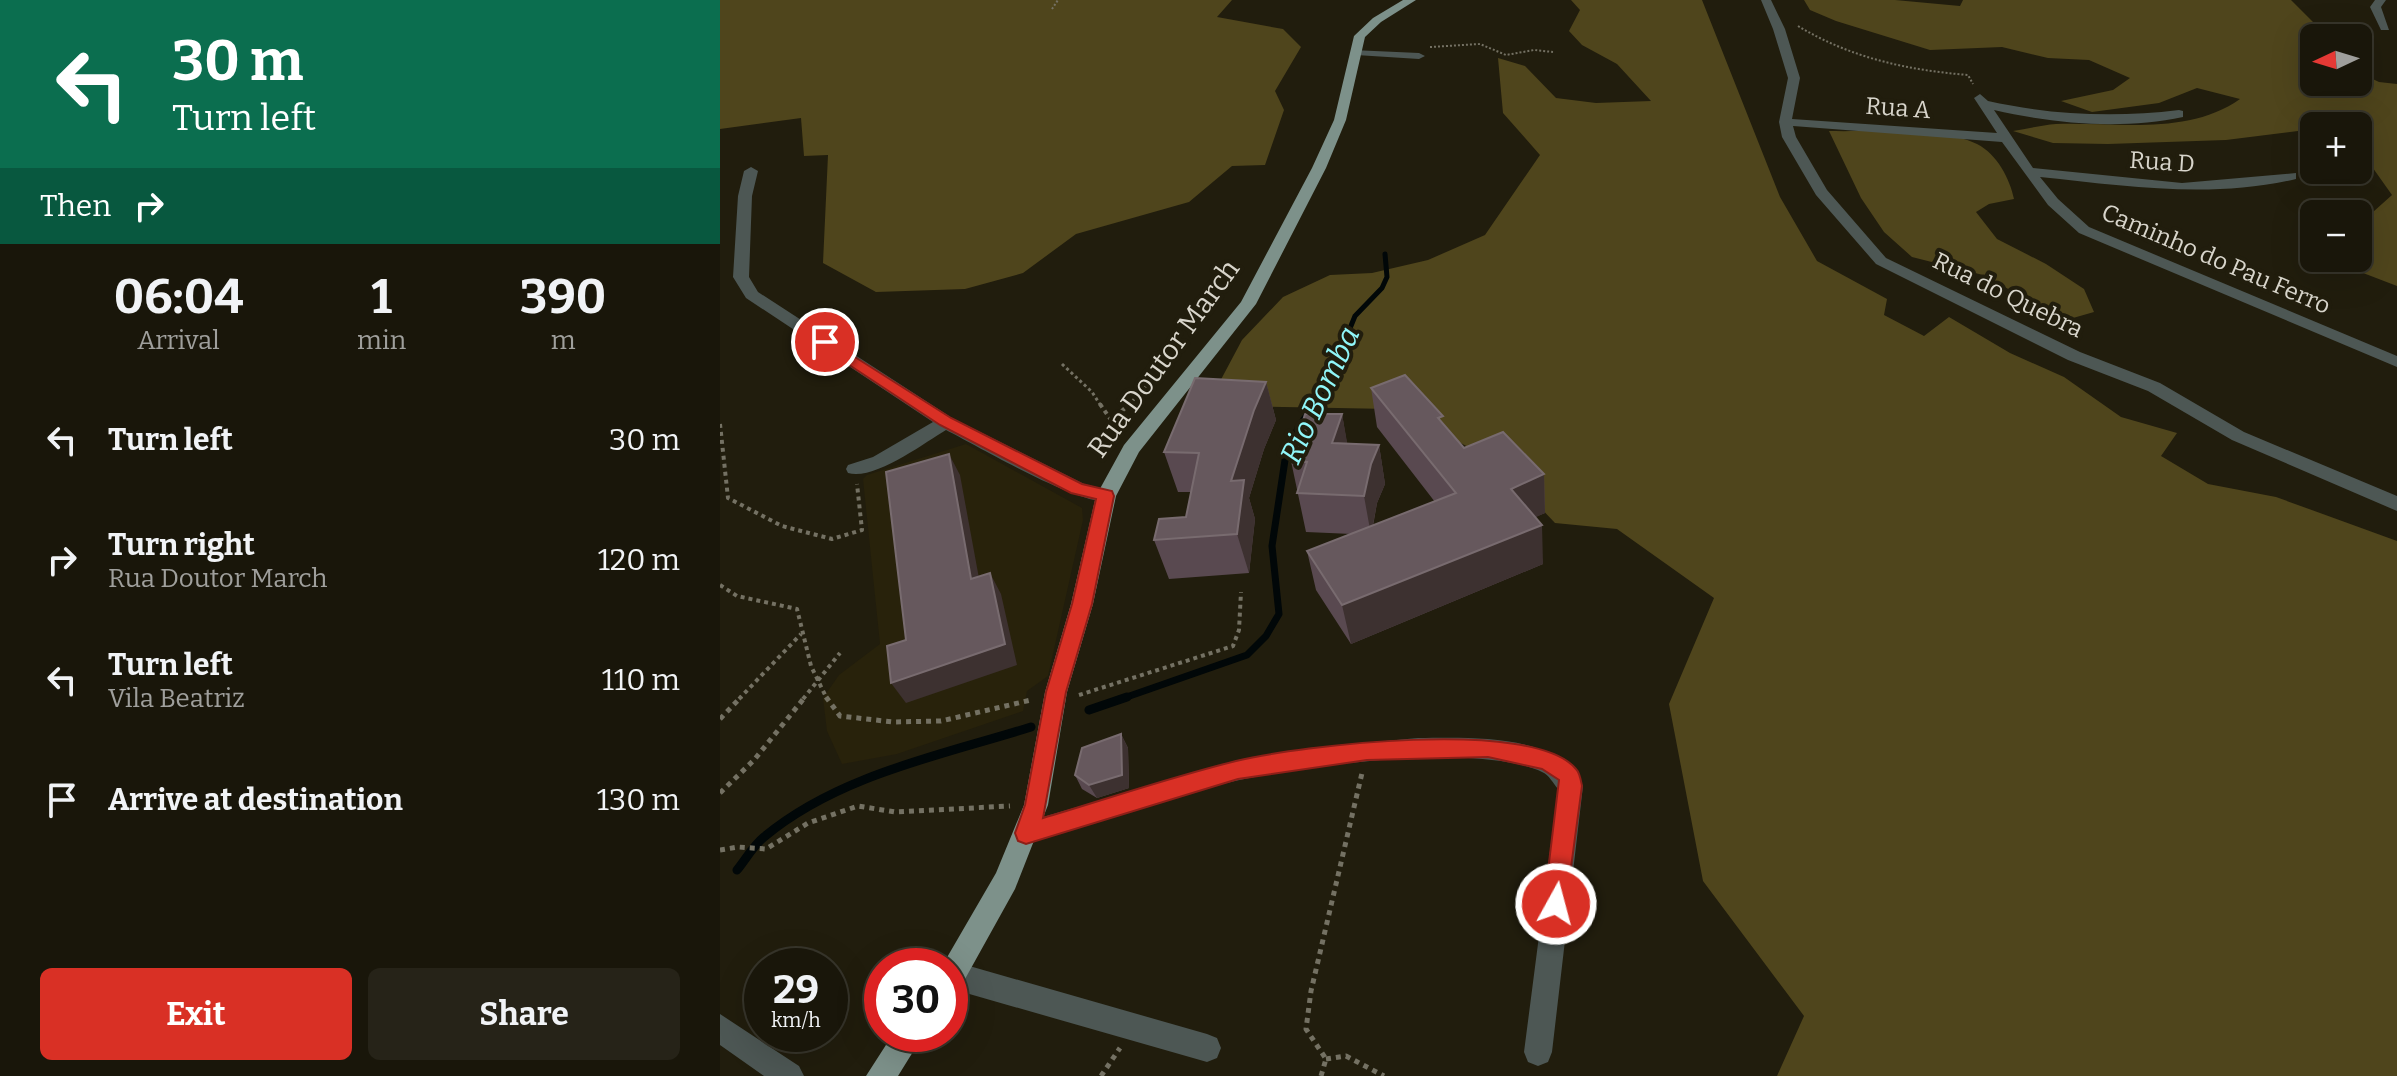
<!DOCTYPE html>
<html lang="en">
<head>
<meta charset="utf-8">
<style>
	:root { --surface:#19160a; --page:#262318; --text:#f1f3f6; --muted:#9f9f9c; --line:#37352b; --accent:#d93025 }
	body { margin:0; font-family:Bitter,serif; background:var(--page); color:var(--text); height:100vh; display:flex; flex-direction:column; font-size:30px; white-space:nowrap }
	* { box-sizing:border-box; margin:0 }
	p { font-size:26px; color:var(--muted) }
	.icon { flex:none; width:44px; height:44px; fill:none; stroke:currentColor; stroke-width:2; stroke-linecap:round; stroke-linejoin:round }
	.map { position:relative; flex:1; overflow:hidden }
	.details { display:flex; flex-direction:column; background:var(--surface); width:720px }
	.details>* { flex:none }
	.hud { background:#0b6e4f; color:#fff; overflow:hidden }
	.needle { width:52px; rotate:266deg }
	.tools { position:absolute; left:1580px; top:24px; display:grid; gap:16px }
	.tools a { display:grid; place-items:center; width:72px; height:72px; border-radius:12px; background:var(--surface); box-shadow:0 8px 32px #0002,0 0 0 2px var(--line); font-size:40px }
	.speed { position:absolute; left:24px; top:948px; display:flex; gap:16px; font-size:40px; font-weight:700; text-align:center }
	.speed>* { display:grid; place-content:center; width:104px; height:104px; border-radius:50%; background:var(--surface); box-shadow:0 8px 32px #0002,0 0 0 2px var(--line); line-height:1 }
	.speed small { font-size:20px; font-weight:400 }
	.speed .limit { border:12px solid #d22; background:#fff; color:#111 }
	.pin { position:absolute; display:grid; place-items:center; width:68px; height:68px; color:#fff; margin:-34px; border:4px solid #fff; border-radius:50%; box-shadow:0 2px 8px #0007 }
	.me { position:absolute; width:88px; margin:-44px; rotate:7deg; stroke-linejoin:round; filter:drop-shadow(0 0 6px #0008) }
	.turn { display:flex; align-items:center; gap:28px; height:168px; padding:0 40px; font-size:36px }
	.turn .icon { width:104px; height:104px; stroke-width:2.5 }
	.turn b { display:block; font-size:56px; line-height:68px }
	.then { display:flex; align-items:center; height:76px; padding:0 40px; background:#0003; gap:16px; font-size:30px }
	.eta { display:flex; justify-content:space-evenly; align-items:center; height:136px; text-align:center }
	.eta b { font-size:48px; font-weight:700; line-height:56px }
	.primary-button { display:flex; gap:16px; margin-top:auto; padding:16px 40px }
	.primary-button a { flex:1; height:92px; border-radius:12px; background:var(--accent); color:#fff; font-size:32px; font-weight:700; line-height:92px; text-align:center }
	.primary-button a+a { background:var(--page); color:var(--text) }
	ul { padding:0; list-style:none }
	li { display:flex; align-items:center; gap:24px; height:120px; padding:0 40px }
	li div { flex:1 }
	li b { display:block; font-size:30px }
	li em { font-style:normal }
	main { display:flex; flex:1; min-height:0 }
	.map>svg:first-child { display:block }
</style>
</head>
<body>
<main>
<section class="details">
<div class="hud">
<div class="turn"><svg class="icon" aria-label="left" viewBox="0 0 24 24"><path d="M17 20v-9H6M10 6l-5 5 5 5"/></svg><div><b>30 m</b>Turn left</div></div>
<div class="then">Then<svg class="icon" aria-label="right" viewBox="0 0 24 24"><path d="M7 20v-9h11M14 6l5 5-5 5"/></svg></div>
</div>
<div class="eta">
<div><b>06:04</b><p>Arrival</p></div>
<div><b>1</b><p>min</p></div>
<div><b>390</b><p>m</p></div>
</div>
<ul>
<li><svg class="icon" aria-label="left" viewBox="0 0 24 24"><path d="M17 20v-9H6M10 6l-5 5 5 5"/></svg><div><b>Turn left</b></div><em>30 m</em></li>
<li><svg class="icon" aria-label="right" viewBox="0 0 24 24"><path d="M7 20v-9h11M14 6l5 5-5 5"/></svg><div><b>Turn right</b><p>Rua Doutor March</p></div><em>120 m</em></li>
<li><svg class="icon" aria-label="left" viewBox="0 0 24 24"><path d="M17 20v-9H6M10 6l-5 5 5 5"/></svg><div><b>Turn left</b><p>Vila Beatriz</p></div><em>110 m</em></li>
<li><svg class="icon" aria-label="arrive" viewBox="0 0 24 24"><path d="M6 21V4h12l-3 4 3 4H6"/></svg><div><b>Arrive at destination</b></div><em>130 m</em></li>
</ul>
<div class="primary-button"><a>Exit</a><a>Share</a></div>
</section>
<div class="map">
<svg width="1677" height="1076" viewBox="0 0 1677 1076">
	<rect width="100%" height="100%" fill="#211d0d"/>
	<path fill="#28220b" d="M246,444L362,508L363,520L328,676L307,691L303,711L177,754L122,764L107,731L103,698L119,675L160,644L143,479L147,475Z"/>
	<path fill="#4f451c" d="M0,0H512L497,17L563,29L581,47L555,91L564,110L545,165L512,166L469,202L356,234L303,273L245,289L156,292L103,263L108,155L84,156L81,118L0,129Z
		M851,0H982L1060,197L1097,261L1167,299L1164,315L1204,336L1229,317L1290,353L1344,377L1401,417L1457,433L1441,456L1488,484L1556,497L1677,541V1076H1057L1084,1016L983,881L949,704L994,598L897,529L835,523L779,464L708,425L670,409L509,406L497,387L522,340L563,297L610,275L652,273L708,260L765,235L820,155L783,113L778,58L805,66L836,98L876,103L931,101L897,64L862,45L849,31L860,10Z
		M1084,0H1175L1240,6L1243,0H1571L1601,30L1600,38H1594V82H1638V72L1659,82L1677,84V286L1604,258H1638V214H1606L1611,211L1653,212L1672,195L1638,147V126H1594V129L1506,140L1388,144L1333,143L1293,131C1307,129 1322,125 1336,124C1396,122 1468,136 1520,99L1477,88L1439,103L1372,112L1341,101L1393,90L1410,78L1369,60L1328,58L1282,47L1210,50L1116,21L1090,10Z
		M1109,131C1148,132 1223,127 1257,144C1277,154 1290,179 1294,199L1269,204L1256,212L1277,239L1326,264L1364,289L1374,312L1353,318L1326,310L1263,275L1192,257L1164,232L1141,198Z"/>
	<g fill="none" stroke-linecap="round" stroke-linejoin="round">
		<path stroke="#010708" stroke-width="5" d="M593,406L606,387L635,316L662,288L667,277L665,254"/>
		<path stroke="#010708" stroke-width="7" d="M401,699L527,655L546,636L559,614L552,546L565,460L578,428L595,404"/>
		<path stroke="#010708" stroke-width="9" d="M369,710L407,697
			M17,870C26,859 33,846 44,837C118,775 222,755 311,727"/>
		<path stroke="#747163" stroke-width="2" stroke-dasharray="2 2" stroke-linecap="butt" d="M332,9L338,0
			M1078,26C1131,58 1187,70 1248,75L1253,84
			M710,47L760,44L786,55L814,50L833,52"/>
		<path stroke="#747163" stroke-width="3" stroke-dasharray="3 3" stroke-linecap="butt" d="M342,364L372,392L381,406
			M408,406L449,361"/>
		<path stroke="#747163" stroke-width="4" stroke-dasharray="4 4" stroke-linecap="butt" d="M380,404L391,420
			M0,424L8,498L62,526L112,539L142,530L137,484
			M398,437L391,420L410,404
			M0,585L17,596L77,609L91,666L107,699
			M359,695L513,646L519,630L521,592
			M19,699L81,634
			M83,699L120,653"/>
		<path stroke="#747163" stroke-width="5" stroke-dasharray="5 5" stroke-linecap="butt" d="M106,697L120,716L173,722L221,721L311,700
			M0,719L21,697
			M0,793L34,760L85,697
			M0,850L18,847L46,849L88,823L138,806L175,812L290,806
			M606,1059L626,1056L664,1076
			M381,1076L400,1048
			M601,1076L606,1059L586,1029L591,991L642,773"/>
		<path fill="#4d5754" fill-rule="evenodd" d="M1041,0H1051L1065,29L1080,78L1072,119L1277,133L1254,98L1260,94L1268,101C1332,115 1394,118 1459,110L1463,111V117C1402,130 1335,124 1274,110L1313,168L1462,183L1576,173V179C1491,199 1406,186 1320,177L1338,199L1369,227L1677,356V367L1359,233L1328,205L1282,142L1073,126L1076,137L1107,190L1166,258L1360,352L1440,383L1524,432L1677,496V511L1512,440L1428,391L1348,360L1156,264L1096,195L1062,137L1059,122L1068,78L1053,29Z
			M1655,0H1666L1661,7L1669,30H1661L1650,7Z
			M632,50L699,53L705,56L699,59L636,55L632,54Z
			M31,167L38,171L32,196L29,277L38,292L232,418L364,484L393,491L396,496L393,501C364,509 258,446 226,430C204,443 154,481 128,473L126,469L128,465L153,457L213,422L26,298L13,277L18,196L24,171Z
			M698,738C749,738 838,732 863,786L832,1052L828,1062L818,1066L808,1062L804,1052L838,789C833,783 829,775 822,772C758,742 585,765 515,781C444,797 375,823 306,844L297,841L293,833L297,825L306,822L518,760L590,748Z
			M232,961L487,1034L497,1038L501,1048L497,1058L487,1062L232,989L230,966H222Z
			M0,1014L79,1066L84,1076H44L0,1045Z"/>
		<path fill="#7d918a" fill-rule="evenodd" d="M683,0H696L661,22L645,37L626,120L606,168L536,304L419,452L396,496L373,604L347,692L328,805L295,889L240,988L230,992V966H222L276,873L304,805L325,692L351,604L376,496L404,445L521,302L592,168L614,120L634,36L653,18Z
			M173,1034H204L178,1076H146Z"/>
	</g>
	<path fill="#594950" d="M546,382L556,420L544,449L529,498L535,519L529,573L449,579L434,540L466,517L471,492H458L444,452Z
		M651,388L723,424L744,448L824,474L825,513L815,517L823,564L631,644L596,590L587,551L632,534L586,532L571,461L622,414L627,444L659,445L665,484L657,503L653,526L715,502L657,427Z
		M401,734L408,748L409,788L377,798L362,789L355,775Z"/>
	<path fill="#3d3130" d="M546,382L556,420L544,449L529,498L535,519L529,573L517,534L511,481L534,410Z
		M622,414L629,453L612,443Z
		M659,445L665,484L657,503L651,535L644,496L651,464Z
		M229,454L240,475L263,600L251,579Z
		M824,474L825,513L792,528L791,489Z
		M822,525L823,564L631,644L622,605Z
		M270,573L281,594L297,665L186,703L171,683Z
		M401,734L408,748L409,788L377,798L369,785Z"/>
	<path fill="#66585d" stroke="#786b6f" stroke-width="2" d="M685,375L723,416L718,418L744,448L783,432L824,474L791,489L822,525L622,605L587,551L736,493L651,388Z
		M475,378L546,382L534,410L511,481L524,480L517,534L434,540L439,519L466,517L479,453L444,452Z
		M585,414H622L612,443L659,445L651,464L644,496L577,493L587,462L571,461Z
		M229,454L251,579L270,573L285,644L171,683L167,646L186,640L166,472Z
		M401,734L402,775L369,785L355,775L362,748Z"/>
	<path fill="#d93025" stroke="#8d1f18" stroke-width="2" d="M105,338L231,418L362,484L392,491L394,496L372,604L346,692L323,818C387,799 451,777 516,761C578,746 813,717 856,769C860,773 861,781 862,786L845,912L836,915L828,912L824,904L839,780L822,769L768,757L647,760L518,779L306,844L298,841L295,833L305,805L326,692L352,604L376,499L351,493L220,425L99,345V339Z"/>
	<g text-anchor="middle" stroke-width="8" stroke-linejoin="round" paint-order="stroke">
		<g font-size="24" fill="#d8d5cb" stroke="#211d0d">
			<text transform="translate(1178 108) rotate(4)" y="8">Rua A</text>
			<text transform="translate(1442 162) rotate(4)" y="8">Rua D</text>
			<text transform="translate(1496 259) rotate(23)" y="8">Caminho do Pau Ferro</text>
			<text transform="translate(1288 295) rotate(26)" y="8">Rua do Quebra</text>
		</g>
		<g font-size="28" fill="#d8d5cb" stroke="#211d0d">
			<text transform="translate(443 358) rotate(-54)" y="10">Rua Doutor March</text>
		</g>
		<g font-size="30" font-style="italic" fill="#90f6f9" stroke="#211d0d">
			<text transform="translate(600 395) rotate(-65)" y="10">Rio Bomba</text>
		</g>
	</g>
</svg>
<div class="tools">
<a><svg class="needle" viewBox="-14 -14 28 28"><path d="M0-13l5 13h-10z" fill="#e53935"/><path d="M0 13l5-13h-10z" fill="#9f9f9c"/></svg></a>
<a>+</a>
<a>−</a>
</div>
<div class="speed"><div>29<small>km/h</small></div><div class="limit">30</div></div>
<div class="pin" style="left:105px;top:342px;background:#d93025"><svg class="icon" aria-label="arrive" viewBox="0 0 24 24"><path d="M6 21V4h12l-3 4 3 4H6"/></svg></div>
<svg class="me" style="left:836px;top:904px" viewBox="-20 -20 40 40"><circle r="17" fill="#d93025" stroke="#fff" stroke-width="3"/><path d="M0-11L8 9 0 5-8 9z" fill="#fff"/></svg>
</div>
</main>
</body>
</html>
